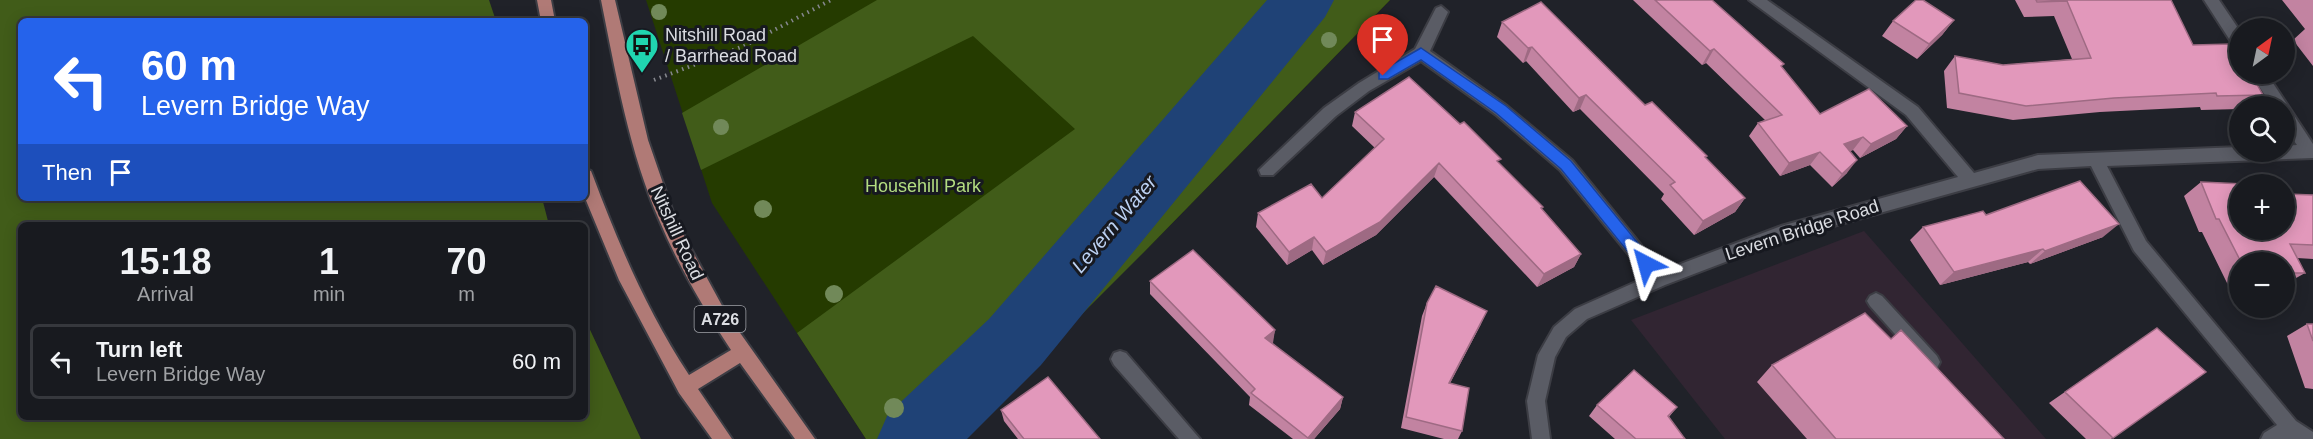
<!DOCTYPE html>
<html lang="en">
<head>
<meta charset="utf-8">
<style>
	:root { --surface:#181a1f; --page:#25272c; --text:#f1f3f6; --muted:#9fa1a4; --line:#36383d }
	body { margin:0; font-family:Arial,sans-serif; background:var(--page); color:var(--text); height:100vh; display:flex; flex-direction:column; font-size:22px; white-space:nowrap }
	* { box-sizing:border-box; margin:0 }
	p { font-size:20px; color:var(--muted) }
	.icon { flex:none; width:33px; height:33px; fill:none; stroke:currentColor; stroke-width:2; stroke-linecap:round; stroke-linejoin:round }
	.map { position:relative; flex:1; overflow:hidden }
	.details { position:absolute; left:18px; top:222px; width:570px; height:198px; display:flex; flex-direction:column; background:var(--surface); border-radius:9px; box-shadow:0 3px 15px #0003,0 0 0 2px var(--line) }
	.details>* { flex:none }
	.banner { position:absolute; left:18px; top:18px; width:570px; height:183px; border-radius:9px; box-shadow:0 3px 15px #0003,0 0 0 2px var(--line); background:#2563eb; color:#fff; overflow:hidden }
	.needle { width:39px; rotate:33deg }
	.tools { position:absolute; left:2229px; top:18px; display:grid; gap:12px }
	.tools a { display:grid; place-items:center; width:66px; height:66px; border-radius:50%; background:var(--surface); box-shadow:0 3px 15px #0003,0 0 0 2px var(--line); font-size:30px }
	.pin { position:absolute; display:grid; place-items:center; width:51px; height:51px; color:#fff; margin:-62px -26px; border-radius:50% 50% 50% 0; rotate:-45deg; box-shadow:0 0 6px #0007 }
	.pin .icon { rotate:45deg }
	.me { position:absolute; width:66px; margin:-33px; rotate:321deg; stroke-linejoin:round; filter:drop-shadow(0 0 4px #0008) }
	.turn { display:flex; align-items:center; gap:21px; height:126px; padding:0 24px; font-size:27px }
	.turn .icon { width:78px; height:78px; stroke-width:2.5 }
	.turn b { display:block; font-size:42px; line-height:51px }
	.then { display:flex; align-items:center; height:57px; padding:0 24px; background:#0003; gap:12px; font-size:22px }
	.eta { display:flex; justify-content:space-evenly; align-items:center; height:102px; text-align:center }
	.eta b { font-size:36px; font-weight:700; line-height:42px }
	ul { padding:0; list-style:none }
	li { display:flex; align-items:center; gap:18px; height:75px; margin:0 12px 9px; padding:0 12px; border:3px solid var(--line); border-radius:9px }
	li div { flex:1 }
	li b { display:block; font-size:22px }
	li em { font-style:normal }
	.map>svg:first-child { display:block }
</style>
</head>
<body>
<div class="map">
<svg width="2313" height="439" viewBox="0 0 2313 439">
	<rect width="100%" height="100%" fill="#202229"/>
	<path fill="#312532" d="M1864,231L2046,439H1725L1631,320Z"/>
	<path fill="#253b00" d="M646,0H1390L1145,251L899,439H866L712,203Z"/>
	<path fill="#415c19" d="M0,0H489L496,21H21V198H542L549,225H21V417H585V319L641,439H0Z
		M877,0H1390L1145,251L957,439H866L797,333L1075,129L973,36L701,170L682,113Z"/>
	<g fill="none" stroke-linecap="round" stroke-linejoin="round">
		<path fill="#1f4276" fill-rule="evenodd" d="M1267,0H1334L1325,17L1041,365L967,439H877L888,414L989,319Z"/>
		<g stroke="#3c3d44" stroke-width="4">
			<path id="service" d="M1876,293L1882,296L1937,356L1940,362L1937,368L1931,370L1925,368L1870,306L1867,301L1870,296Z"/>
		</g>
		<g stroke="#3c3d44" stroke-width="4">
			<path id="minor" d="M1749,0H1767L1918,107L1974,173L2038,155L2240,147V152H2284V146L2297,145L2284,127V106H2272L2251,74H2267L2313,144V158L2107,166L2146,241L2296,421L2313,432V439H2261L2264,433L2277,425L2134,251L2091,166L2038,169L1783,240L1665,285L1587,319L1566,337L1555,357L1545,401L1550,439H1532L1527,401L1538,355L1554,327L1575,309L1647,277L1560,170L1495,114L1421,61L1369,91L1336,116L1273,175H1261L1259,170L1324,108L1359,83L1415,49L1436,8L1441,6L1448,12L1430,51L1507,106L1572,160L1662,271L1781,226L1958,177L1906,115Z
				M2204,0H2219L2240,31V50L2235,48Z
				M1120,351L1126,353L1200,439H1179L1114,365L1111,359L1114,353Z"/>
		</g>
		<g stroke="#3c3d44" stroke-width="4">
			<path id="primary" d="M537,0H551L555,21H541Z
				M601,0H615L648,140L676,221L726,313L815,439H795L740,363L698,389L732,439H712L679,393L619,280L585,198V169L591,171L593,176C619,245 648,313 689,375L731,350C704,309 679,267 660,222C629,152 616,74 601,0Z"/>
		</g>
		<path stroke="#85878d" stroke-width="4" stroke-dasharray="1.5 4.5" stroke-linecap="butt" d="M654,80L744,46L831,0"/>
		<use href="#service" fill="#5a5c65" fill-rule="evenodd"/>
		<use href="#minor" fill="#5a5c65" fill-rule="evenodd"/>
		<use href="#primary" fill="#b07a76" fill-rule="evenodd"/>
	</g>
	<g fill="#718959">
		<circle cx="659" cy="12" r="8"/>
		<circle cx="1329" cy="40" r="8"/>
		<circle cx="721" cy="127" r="8"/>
		<circle cx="763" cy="209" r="9"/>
		<circle cx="834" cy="294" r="9"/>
		<circle cx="894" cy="408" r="10"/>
	</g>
	<path fill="#c283a1" d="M1633,0H1712L1782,67L1820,114L1907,126L1896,139L1860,158L1853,150L1850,151L1847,173L1832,187L1810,165L1780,176L1749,136L1758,123L1765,120L1706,63L1702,65Z
		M2015,0H2171L2193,45L2263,95L2250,106H2240V109L2201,110L2200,107L2100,112L2013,120L1947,108L1944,71L1955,56L2003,65L2072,59L2054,16L2024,17Z
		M2282,0H2313V66L2293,40L2305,29Z
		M1954,20L1942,35L1917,59L1882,36L1893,21Z
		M1502,22L1645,105L1707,156L1706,158L1745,198L1735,212L1694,235L1661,199L1664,194L1580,109L1573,112L1526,61L1523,63L1497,37Z
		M1355,112L1499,163L1543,207L1542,209L1581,254L1574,267L1537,287L1434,177L1376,235L1323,265L1312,250L1287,265L1256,227L1258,213L1322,198L1375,148L1352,126Z
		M2201,182L2240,230L2313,195V259L2297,258L2305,273L2284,285V262H2240V285H2228L2202,232H2199L2184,196Z
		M1986,215L2103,237L2030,264L2028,262L1940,285L1910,240L1923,227Z
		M1150,281L1275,330L1272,343L1343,397L1340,409L1314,439H1293L1249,405L1250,397L1150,294Z
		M1427,303L1481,324L1450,383L1462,431L1458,439H1444L1401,428L1422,316Z
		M2307,324H2313V389L2305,388L2287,336Z
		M2157,328L2206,372L2111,439H2086L2049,403Z
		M1891,339L2004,439H1807L1757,382L1772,365Z
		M1597,405L1677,407L1669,417L1685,439H1615L1589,416Z
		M1001,410L1100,439H1018L1004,421Z"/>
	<path fill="#9e6a83" d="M1954,20L1942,35L1917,59L1929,44Z
		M1532,47L1526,61L1523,63L1528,48Z
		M1714,49L1706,63L1702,65L1710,51Z
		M1586,95L1580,109L1573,112L1579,98Z
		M1907,126L1896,139L1860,158L1871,144Z
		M1863,137L1853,150L1834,157L1844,144Z
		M1820,152L1810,165L1780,176L1789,163Z
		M1857,160L1847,173L1832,187L1842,174Z
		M1439,163L1434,177L1376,235L1323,265L1326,252Z
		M1745,198L1735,212L1694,235L1703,221Z
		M2119,224L2103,237L2030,264L2045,251Z
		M1314,237L1312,250L1287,265L1289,252Z
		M2043,249L2028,262L1940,285L1954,272Z
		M1581,254L1574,267L1537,287L1544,274Z
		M1487,311L1481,324L1444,395L1449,383Z
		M1275,330L1273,343L1263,350L1265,338Z
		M1343,397L1340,409L1314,439H1308Z"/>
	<path fill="#e298bb" stroke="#9e6a83" stroke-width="1.5" d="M1655,0H1712L1784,64L1781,66L1820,114L1869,89L1907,126L1871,144L1863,137L1844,144L1857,160L1842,174L1820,152L1789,163L1758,123L1782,115L1714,49L1710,51Z
		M1916,0H1923L1954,20L1929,44L1893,21Z
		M2036,0H2171L2193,45L2233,44L2240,54V74H2251L2263,95L2217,96L2216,93L2114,98L2026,106L1959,93L1955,56L2003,65L2091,58L2067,1L2037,2Z
		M1541,2L1645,105L1652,102L1707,156L1705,157L1745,198L1703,221L1670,185L1675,182L1586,95L1579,98L1532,47L1528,48L1502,22Z
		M1409,77L1460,124L1464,122L1501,159L1497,161L1543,207L1541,208L1581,254L1544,274L1439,163L1380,222L1326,252L1314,237L1289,252L1258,213L1311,184L1322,198L1384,139L1355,112Z
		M2080,181L2119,224L2045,251L2043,249L1954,272L1923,227L1983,211L1986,215Z
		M2201,182L2244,184H2240V230H2284V194L2313,195V245L2290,244L2305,273H2284V262H2241L2219,219H2216Z
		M1193,250L1275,330L1265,338L1343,397L1308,438L1251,393L1255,389L1150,281Z
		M1436,286L1487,311L1449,383L1469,388L1462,431L1406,417L1427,303Z
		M1865,313L1891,339L1901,330L2004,439H1836L1772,365Z
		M2307,324H2313V341Z
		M2157,328L2206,372L2113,438L2065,392Z
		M1634,370L1677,407L1668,416L1685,439H1636L1597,405Z
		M1048,377L1100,439H1024L1001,410Z"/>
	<path fill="#2563eb" stroke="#184099" stroke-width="1.5" d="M1421,48L1506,106L1571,161L1651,259V268H1641L1561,169L1496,113L1421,60L1388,79H1379V72Z"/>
	<defs>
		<g id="bus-pin" transform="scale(1.725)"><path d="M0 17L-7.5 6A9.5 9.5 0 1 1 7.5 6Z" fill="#20d5b0" stroke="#171920"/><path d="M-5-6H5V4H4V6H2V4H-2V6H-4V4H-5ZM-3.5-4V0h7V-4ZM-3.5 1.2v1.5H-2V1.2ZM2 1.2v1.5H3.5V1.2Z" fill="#111"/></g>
	</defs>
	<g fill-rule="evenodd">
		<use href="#bus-pin" x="642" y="45"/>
	</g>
	<g text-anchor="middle" stroke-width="6" stroke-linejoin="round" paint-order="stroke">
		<rect fill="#171920" stroke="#a0a2a8" stroke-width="1.5" x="694.5" y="306" width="51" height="26" rx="4.5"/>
		<g font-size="16" font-weight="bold" fill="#dbdde2">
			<text x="720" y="325">A726</text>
		</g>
		<g font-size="18" fill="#dbdde2" stroke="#171920" text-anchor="start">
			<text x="665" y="41">Nitshill Road<tspan x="665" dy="21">/ Barrhead Road</tspan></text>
		</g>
		<g font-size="18" fill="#b3dd81" stroke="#171920">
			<text x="923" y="192">Househill Park</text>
		</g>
		<g font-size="18" fill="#dbdde2" stroke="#171920">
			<text transform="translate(1802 230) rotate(-18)" y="6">Levern Bridge Road</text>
			<text transform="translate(677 233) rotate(65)" y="6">Nitshill Road</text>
		</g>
		<g font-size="20" font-style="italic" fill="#bcd1f2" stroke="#171920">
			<text transform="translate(1114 224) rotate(-50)" y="7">Levern Water</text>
		</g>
	</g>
</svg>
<div class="tools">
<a><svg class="needle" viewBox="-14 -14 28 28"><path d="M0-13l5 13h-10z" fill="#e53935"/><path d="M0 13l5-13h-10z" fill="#9fa1a4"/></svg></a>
<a><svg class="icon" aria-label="search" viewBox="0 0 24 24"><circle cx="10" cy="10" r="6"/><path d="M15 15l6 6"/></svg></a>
<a>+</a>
<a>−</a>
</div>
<div class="pin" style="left:1383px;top:76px;background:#d93025"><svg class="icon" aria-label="arrive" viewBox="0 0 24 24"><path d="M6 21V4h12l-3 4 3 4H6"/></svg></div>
<svg class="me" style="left:1646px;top:264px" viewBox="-20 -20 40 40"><path d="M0-17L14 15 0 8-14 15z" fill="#2563eb" stroke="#fff" stroke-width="4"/></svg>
<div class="banner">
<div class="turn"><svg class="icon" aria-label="left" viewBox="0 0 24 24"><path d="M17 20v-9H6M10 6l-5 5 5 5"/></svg><div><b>60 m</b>Levern Bridge Way</div></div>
<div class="then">Then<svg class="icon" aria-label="arrive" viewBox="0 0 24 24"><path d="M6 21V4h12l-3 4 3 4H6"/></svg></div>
</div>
<section class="details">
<div class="eta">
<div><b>15:18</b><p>Arrival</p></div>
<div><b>1</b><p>min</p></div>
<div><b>70</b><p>m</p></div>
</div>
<ul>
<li><svg class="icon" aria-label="left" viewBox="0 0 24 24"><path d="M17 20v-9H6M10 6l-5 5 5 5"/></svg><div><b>Turn left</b><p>Levern Bridge Way</p></div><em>60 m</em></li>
</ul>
</section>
</div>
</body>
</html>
